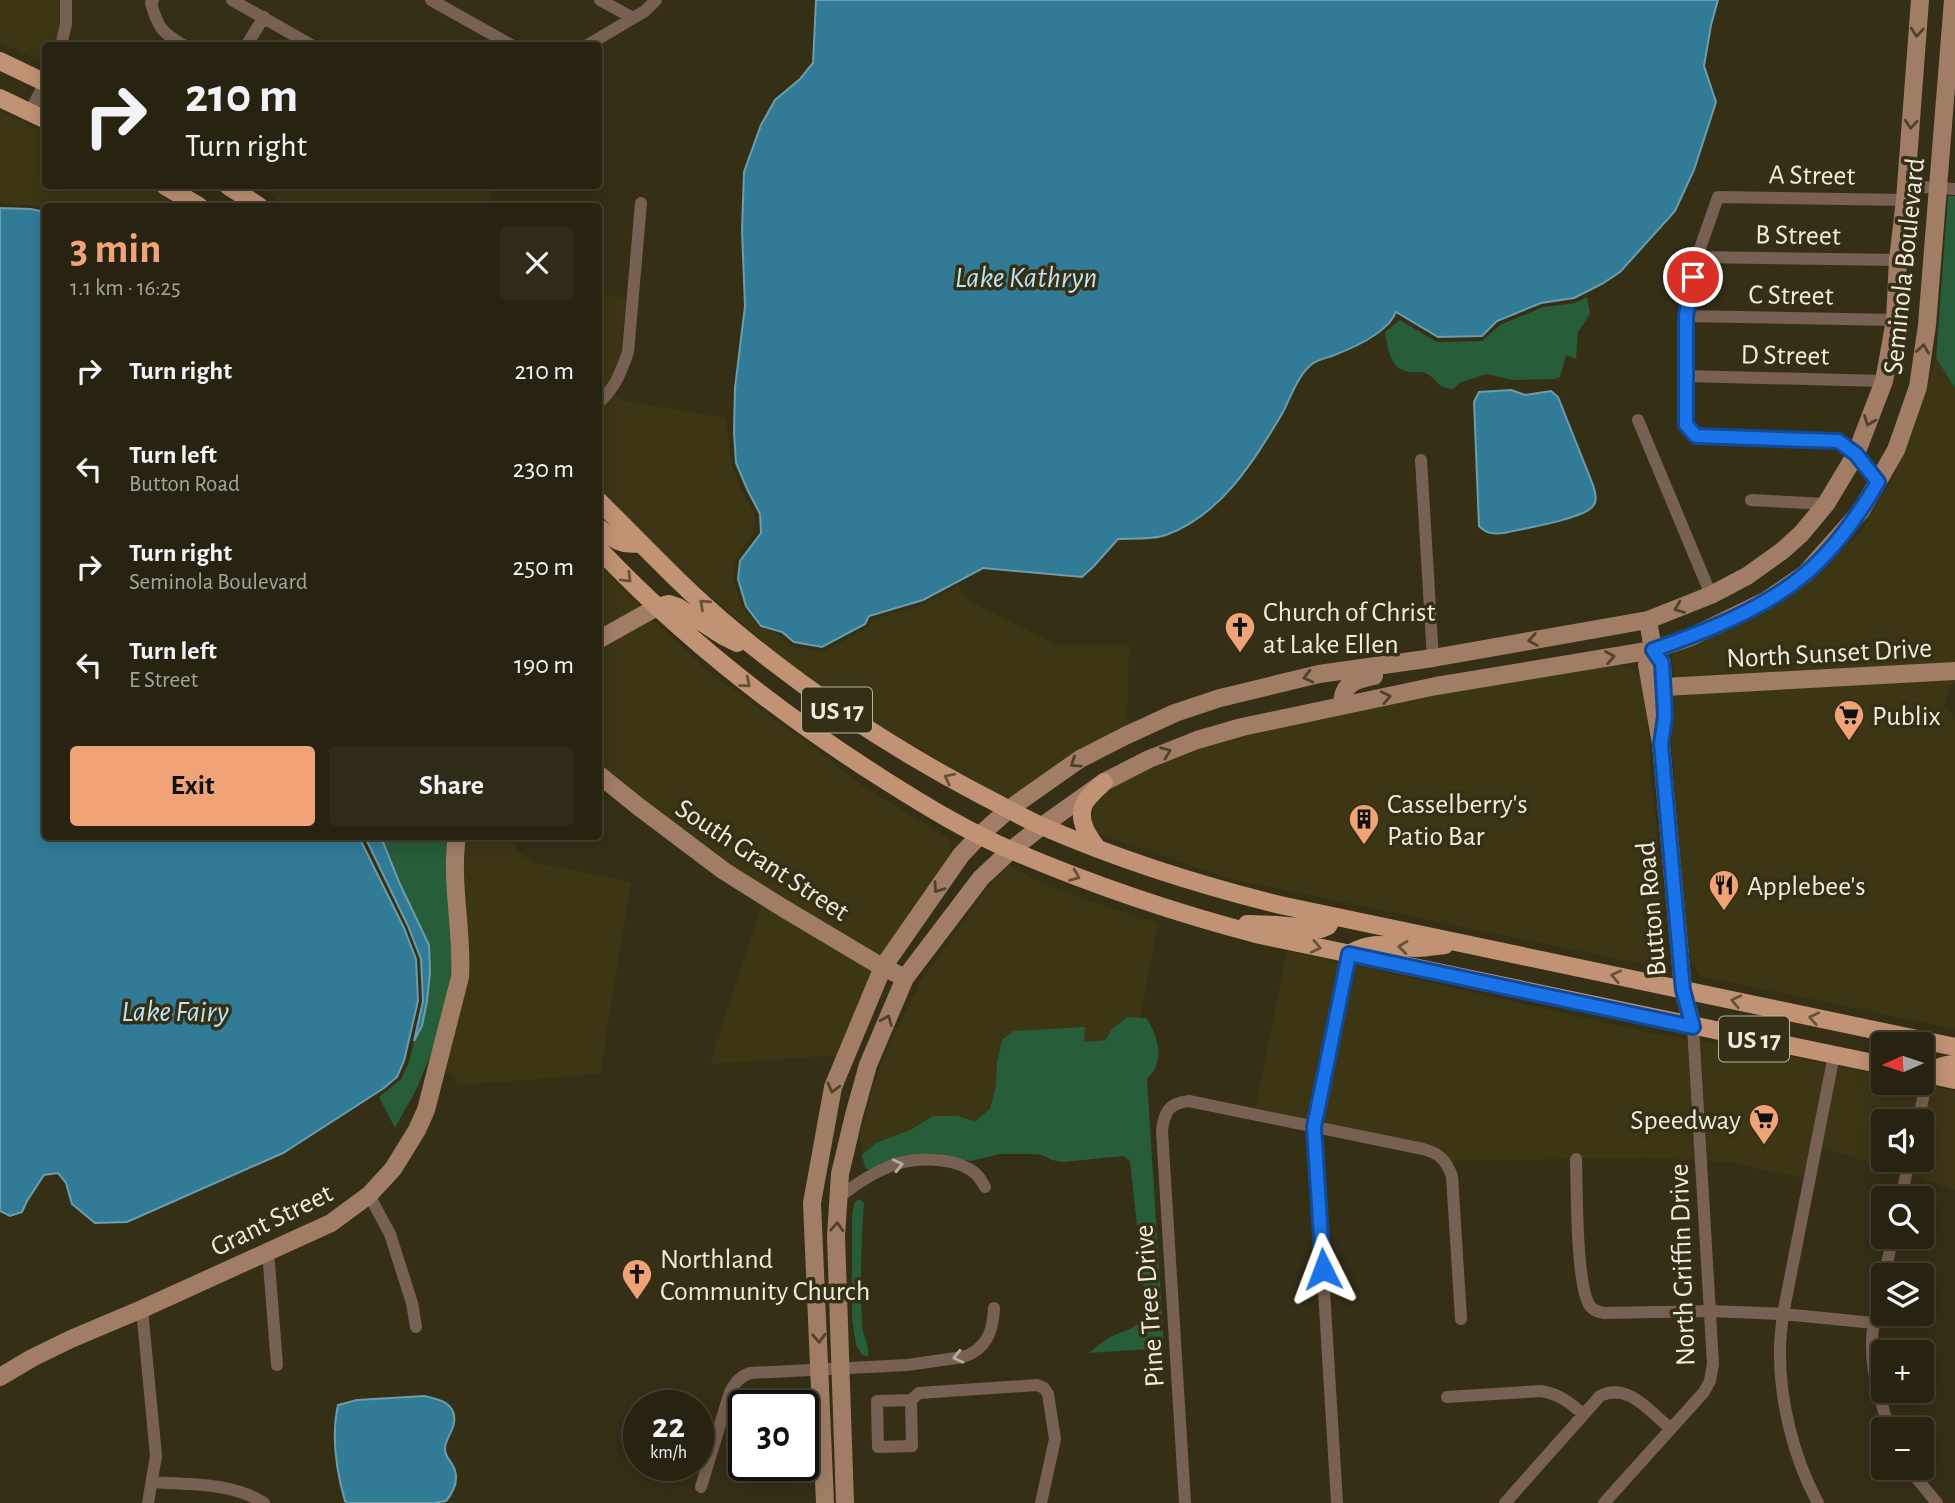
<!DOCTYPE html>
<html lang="en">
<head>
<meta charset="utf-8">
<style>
	:root { --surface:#282310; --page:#302b19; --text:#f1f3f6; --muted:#a5a49f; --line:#444030; --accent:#efa377 }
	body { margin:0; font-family:"Alegreya Sans",sans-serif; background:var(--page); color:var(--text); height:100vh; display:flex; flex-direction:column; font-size:26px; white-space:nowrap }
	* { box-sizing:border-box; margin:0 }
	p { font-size:23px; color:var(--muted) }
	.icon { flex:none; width:38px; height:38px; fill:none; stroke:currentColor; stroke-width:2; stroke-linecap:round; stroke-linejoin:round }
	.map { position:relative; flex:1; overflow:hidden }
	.panel { position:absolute; left:42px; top:203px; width:560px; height:637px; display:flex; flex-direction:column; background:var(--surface); border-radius:7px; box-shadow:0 4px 18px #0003,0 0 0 2px var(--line) }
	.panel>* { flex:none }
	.top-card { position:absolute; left:42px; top:42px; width:560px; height:147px; border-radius:7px; box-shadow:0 4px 18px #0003,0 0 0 2px var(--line); background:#282310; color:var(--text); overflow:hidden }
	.needle { width:46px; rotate:267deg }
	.buttons { position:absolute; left:1871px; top:1032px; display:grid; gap:14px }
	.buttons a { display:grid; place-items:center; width:63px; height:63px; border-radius:7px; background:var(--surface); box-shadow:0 4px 18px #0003,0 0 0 2px var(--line); font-size:35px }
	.speed { position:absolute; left:623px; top:1390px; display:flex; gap:14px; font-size:35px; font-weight:700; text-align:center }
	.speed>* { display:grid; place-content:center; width:91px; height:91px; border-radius:50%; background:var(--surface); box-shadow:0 4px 18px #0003,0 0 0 2px var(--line); line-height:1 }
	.speed small { font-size:18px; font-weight:400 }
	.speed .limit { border:4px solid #111; border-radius:10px; background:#fff; color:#111 }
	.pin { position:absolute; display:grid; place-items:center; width:60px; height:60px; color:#fff; margin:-30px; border:4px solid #fff; border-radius:50%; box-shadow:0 2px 7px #0007 }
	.me { position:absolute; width:77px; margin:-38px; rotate:357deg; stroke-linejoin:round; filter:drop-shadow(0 0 5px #0008) }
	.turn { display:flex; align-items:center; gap:24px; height:147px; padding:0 28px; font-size:32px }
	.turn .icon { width:91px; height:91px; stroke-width:2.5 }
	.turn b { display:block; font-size:49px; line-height:60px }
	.round { display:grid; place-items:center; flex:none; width:74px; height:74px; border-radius:7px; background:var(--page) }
	.headline { display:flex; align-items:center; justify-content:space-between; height:119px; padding:0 28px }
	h1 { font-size:42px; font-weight:700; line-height:52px; color:var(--accent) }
	.cta { display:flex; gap:14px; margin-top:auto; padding:14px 28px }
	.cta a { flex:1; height:80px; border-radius:7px; background:var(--accent); color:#111; font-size:28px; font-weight:700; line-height:80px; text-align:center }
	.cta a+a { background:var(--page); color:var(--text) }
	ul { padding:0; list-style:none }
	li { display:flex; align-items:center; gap:21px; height:98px; padding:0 28px }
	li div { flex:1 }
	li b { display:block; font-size:26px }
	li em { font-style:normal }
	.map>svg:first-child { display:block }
</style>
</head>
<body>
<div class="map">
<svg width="1955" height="1503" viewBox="0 0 1955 1503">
	<rect width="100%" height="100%" fill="#352f16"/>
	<path fill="#3d3615" d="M0,0H60V23L56,42L54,45L46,46L45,63L0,42Z
		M0,111L45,132L46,186H148L183,206L45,207L0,203Z
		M257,186H490V206H285Z
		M599,296L626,297L621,351L616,370L607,385L599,396Z
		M1936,358L1955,388V666L1674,681L1672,656L1679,646L1738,626L1764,610L1827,562L1860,533L1895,474L1913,429Z
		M612,395H616L620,400L726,418L731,463L742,491L755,515V532L736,558L733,580L742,607L761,626L779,635L791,646L823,652L868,628L873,619L924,604L958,586L969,601L1057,645H1129L1127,716L1132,729L1009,805L880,735L773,650L687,576L650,541L599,486L598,409Z
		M598,564L642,609L598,634Z
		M650,617L711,674L812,746L861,785L950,840L951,859L878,958L728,867L599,766L598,646Z
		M1613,662L1633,670L1641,679L1646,699L1651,776L1662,882L1664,952L1659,963L1652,966L1231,879L1093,832L1091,827L1090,807L1104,790L1147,767L1210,742L1295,721Z
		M1955,677V683L1951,684L1944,705L1955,718V1029L1700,976L1692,962L1686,938L1670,722L1673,692Z
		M463,837H512L517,850L532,862L631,882L600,1074L459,1085L444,1063L466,978L460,855Z
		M1009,865L1034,879L1086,900L1158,923L1140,1018L1126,1017L1112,1029L1105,1040L1084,1042L1085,1027L997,1063L996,1085L990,1109L975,1121L957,1116H933L912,1129L876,1143L862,1155L860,1134L874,1084L889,1045L922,979L990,885Z
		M762,904L883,967L844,1055L710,1064Z
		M1287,951L1341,963L1309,1120L1255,1109Z
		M1353,965L1651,1033L1688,1039L1695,1160L1648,1158L1582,1159L1581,1154H1570V1159L1451,1160L1439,1148L1425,1144L1321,1122Z
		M1700,1041L1748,1048L1826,1064L1805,1175L1802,1178L1730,1162L1707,1161Z
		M1838,1066L1883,1076V1083L1920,1084L1912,1122H1883V1160H1904L1901,1173L1825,1148L1821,1153Z
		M1932,1086L1955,1091V1190L1912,1176L1916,1160H1922V1134Z"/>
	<path fill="#285d3a" d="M1948,196H1955V388L1936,358Z
		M1587,297L1590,314L1578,332L1576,359L1566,355L1560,377L1555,379L1513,380L1487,374L1461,382L1453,389C1434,387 1440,380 1425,373C1419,371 1415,373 1409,372C1389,368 1388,348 1385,332L1400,320L1437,342L1482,341L1500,325L1543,307L1575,303Z
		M381,837H447L455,947L444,1014L438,1037L417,1088L395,1128L379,1097L401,1079L409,1062L414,1041L422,1026L430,972L399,882Z
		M1127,1017L1146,1018C1159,1037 1165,1063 1147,1079L1164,1348L1089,1353C1095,1348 1101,1343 1107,1339C1126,1328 1138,1332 1146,1309L1130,1161L1123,1156L1063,1162L1052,1160L1042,1155L1031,1154H1000L970,1161L936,1156H910L892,1159L871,1170L865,1168L862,1155L876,1143L912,1129L933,1116H957L975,1121L990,1109L996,1085L997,1063L1002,1040L1014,1031L1085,1027L1084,1042L1105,1040L1112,1029Z
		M858,1199L864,1202C861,1243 860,1283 862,1324C862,1336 870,1344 868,1356L862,1355L856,1345L852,1319V1216L854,1204Z"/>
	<path fill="#327b97" stroke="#6b9dac" stroke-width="2" d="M816,0H1718L1711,25L1704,66L1716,102L1694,170L1675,211L1620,272L1602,284L1574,298L1541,303L1497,321L1482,336L1438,337L1396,312C1388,333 1353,348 1332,356C1326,358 1317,360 1312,364C1297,376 1291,397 1282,414C1253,462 1221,515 1166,535C1152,540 1132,538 1118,539L1094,566L1082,577L983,568L923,600L869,616L865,624L822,647L794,642L782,632L761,626L746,606L738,579L740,561L761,533L760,514L747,489L736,463L734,432L735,388L745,306L742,230L744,172L761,125L775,100L800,79L813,63Z
		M0,208L31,209L45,212L46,836L359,837L404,928L416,959L418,1001L404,1061L397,1077L384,1088L283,1153L127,1222L95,1223L72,1204L66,1183L58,1173L44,1175L27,1201L22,1212L10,1216L0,1211Z
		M1511,390L1525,395L1551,391L1558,397L1593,485C1595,492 1598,500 1593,506C1584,519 1521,529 1504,533C1492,534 1487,534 1479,526L1474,402L1479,392Z
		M365,837H381L399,882L429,945L430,972L427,1001L422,1026L414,1041L423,1001L421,959L408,926Z
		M424,1396C439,1399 457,1403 454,1423C453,1432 445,1439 445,1449C445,1456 449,1459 452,1464C460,1477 455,1490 446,1501L433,1503H348L345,1501C336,1470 331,1437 338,1405L357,1400Z"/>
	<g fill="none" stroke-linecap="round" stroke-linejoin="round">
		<path stroke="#786152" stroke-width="12" d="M153,0L151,3C158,28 162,33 185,46
			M232,0L313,46
			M431,0L513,46
			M600,0L633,18
			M61,46L66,24V0
			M246,46L264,17
			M586,46L645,11L656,0
			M30,112L46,80
			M1906,186L1955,189
			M1697,257L1898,260
			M1686,316L1895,320
			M1685,376L1884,381
			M598,403C615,389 621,372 628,352L641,203
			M1638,420L1711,595
			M1421,460L1433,658
			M1878,482L1856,454L1838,441L1696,436L1686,425V316L1697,257L1718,197L1905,200
			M1751,500L1826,504
			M1918,1122L1928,1075
			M1576,1159C1577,1189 1576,1286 1590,1306C1594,1311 1598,1312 1604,1313L1711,1311L1783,1314L1874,1323
			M369,1195L390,1234L412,1303L416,1327
			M839,1197C854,1186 869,1175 886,1168C909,1157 948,1156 971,1170C978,1174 981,1180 985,1187
			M1901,1199L1909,1160
			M268,1251L277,1365
			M1884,1276L1893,1237
			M1883,1282C1878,1303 1871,1326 1872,1348C1872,1376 1881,1403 1890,1430
			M142,1309L156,1456L148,1503
			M1447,1397L1541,1391C1559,1394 1569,1402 1583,1414
			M911,1400L912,1446L878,1447L877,1401L911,1400L919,1393L1037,1385L1044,1388L1048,1394L1055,1439L1041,1503
			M1908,1468L1937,1503
			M153,1482C190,1485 231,1482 264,1503
			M701,1487L730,1392C736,1382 739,1377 750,1373L907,1365L963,1357C987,1349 993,1331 994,1308
			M1185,1503L1162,1131C1164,1112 1169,1103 1189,1101L1423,1149C1439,1153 1446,1160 1452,1176L1461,1319
			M1337,1503L1314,1127L1349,954
			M1505,1503L1600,1396C1628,1382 1649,1411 1670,1428
			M1604,1503L1704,1392L1710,1381L1713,1364L1693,1027
			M1818,1503C1793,1457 1779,1399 1780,1347C1780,1336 1782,1325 1783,1314L1834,1055"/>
		<path stroke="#a17d65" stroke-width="18" d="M1648,620L1653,650L1662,663L1664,699
			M598,640L657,607
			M1653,650L1647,665L1661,744L1683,990L1693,1027
			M1664,687L1955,671
			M1342,706C1342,683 1355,680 1374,676
			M598,774L639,807L724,871L783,908L877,964L905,978
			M0,1377L32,1358L71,1339L142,1309L331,1223L369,1195L393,1169L417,1130L426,1110L460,977C463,931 450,883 457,836
			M825,1503L812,1203L833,1087L883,967L961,855L980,835L1009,809L1080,759L1125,736L1175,713L1220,698L1319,674L1433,658L1648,620L1711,595L1747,576L1782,551L1801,534L1826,504L1856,454L1884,381L1895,320L1898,260L1905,200L1920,0
			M845,1503L836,1236L840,1174L854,1115L868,1065L905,978L981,878L1011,850L1042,826L1104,782L1149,759L1197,740L1242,727L1436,686L1653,650L1691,637L1767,600L1805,574L1861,511L1896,450L1918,387L1927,325L1953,0"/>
		<path stroke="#c19273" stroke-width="18" d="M0,61L46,83
			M0,98L46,120
			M165,186L199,206
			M228,186L259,206
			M598,500C642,544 684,589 732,629C810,694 893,749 983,796C1003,806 1023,818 1044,827C1120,860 1199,885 1280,905L1955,1047
			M598,527C613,539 621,546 641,543
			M598,548C683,638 779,713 883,779C924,805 968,832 1013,851C1093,885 1175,913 1260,935L1883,1065
			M657,607L669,604L678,607L723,636L737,643
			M1097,848C1088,836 1077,820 1084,804C1088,796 1098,788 1104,782
			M1247,924L1276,925L1321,929L1328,926L1333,917
			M1349,954C1374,939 1390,947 1416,948C1426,948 1436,946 1445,945
			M1922,1073L1955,1080
			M1928,1075C1937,1067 1943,1065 1955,1064"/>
	</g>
	<defs><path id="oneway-chevron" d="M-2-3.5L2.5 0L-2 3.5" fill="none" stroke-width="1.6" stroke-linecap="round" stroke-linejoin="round" transform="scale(1.75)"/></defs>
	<g stroke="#50422a">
		<use href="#oneway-chevron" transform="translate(1917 32) rotate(94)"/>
		<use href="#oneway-chevron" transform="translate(1911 124) rotate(94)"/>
		<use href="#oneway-chevron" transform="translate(1923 349) rotate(-82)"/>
		<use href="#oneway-chevron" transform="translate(1869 421) rotate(111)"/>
		<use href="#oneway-chevron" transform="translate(1679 608) rotate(158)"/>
		<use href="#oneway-chevron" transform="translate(1533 640) rotate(170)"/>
		<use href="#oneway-chevron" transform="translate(1610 657) rotate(-10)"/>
		<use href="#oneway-chevron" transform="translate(1308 677) rotate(166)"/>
		<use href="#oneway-chevron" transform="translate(1386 697) rotate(-12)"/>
		<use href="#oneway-chevron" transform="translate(1166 752) rotate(-21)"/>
		<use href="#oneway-chevron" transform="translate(1075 763) rotate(146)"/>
		<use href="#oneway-chevron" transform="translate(938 888) rotate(125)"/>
		<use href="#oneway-chevron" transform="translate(887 1020) rotate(-67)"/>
		<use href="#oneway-chevron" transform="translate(833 1088) rotate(105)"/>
		<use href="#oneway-chevron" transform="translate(837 1227) rotate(-87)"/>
		<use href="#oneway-chevron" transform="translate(819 1338) rotate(87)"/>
	</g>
	<g stroke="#665237">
		<use href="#oneway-chevron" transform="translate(627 578) rotate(45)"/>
		<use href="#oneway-chevron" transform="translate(704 604) rotate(-138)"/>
		<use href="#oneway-chevron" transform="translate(746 683) rotate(39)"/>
		<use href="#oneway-chevron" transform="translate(949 778) rotate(-153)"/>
		<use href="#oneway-chevron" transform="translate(1075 876) rotate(22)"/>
		<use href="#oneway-chevron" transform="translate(1316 947) rotate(12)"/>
		<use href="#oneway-chevron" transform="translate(1403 947) rotate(-174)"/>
		<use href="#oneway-chevron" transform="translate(1616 976) rotate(-168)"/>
		<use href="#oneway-chevron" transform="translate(1736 1001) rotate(-168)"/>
		<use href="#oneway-chevron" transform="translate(1814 1018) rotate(-168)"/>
	</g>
	<g stroke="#b9ad9e">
		<use href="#oneway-chevron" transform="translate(898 1165) rotate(-13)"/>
		<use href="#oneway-chevron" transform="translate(958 1357) rotate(167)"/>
	</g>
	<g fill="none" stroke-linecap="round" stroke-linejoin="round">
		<g stroke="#114b97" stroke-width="18">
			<path id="route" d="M1323,1269L1314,1127L1349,954L1693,1027L1683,990L1661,744L1665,716L1662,663L1653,650C1704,632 1764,609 1805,574C1833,551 1860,513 1878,482L1856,454L1838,441L1696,436L1686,425V316L1693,277"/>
		</g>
		<use href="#route" stroke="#1a73e8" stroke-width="12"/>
	</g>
	<defs>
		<g id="church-pin" transform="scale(1.575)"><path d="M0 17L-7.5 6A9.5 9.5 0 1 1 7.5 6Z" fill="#efa377" stroke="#352f16"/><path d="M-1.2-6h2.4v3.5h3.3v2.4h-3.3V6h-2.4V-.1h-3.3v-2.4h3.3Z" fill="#111"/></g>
		<g id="supermarket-pin" transform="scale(1.575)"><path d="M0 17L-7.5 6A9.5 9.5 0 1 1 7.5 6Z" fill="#efa377" stroke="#352f16"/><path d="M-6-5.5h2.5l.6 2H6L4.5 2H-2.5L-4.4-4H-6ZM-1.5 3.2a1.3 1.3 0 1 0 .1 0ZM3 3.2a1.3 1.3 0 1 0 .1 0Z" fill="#111"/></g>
		<g id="building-pin" transform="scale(1.575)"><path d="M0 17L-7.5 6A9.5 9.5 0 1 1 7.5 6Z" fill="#efa377" stroke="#352f16"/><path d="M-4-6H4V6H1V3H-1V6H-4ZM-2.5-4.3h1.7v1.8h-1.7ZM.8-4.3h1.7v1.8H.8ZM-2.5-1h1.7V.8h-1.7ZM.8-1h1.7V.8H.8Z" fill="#111"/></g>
		<g id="restaurant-pin" transform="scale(1.575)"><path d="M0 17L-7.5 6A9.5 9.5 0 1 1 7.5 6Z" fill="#efa377" stroke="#352f16"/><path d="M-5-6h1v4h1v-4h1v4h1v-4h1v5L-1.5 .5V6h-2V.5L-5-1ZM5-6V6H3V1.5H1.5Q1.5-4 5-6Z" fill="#111"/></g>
	</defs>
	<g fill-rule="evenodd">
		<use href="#church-pin" x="1240" y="627"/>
		<use href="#supermarket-pin" x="1849" y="715"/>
		<use href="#building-pin" x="1364" y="819"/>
		<use href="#restaurant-pin" x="1724" y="885"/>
		<use href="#supermarket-pin" x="1764" y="1119"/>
		<use href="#church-pin" x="637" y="1274"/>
	</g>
	<g text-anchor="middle" stroke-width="7" stroke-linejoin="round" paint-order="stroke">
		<g fill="#352f16" stroke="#b7b3a1" stroke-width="2">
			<rect x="802" y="687.5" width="70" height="45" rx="5"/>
			<rect x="1719" y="1016.5" width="70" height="45" rx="5"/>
		</g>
		<g font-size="26" font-weight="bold" fill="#efecdd">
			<text x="837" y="719">US 17</text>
			<text x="1754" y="1048">US 17</text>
		</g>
		<g font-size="28" fill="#efecdd" stroke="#352f16">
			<text transform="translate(1812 174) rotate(1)" y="10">A Street</text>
			<text transform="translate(1798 234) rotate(1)" y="10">B Street</text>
			<text transform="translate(1903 266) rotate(-84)" y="10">Seminola Boulevard</text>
			<text transform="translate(1791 294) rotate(1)" y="10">C Street</text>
			<text transform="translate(1785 354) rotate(1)" y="10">D Street</text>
			<text transform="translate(1829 652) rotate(-3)" y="10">North Sunset Drive</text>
			<text transform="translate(763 859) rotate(33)" y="10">South Grant Street</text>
			<text transform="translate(1650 909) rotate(-95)" y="10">Button Road</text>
			<text transform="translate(271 1219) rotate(-26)" y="10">Grant Street</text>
			<text transform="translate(1681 1265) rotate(-92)" y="10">North Griffin Drive</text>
			<text transform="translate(1148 1306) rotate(-94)" y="10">Pine Tree Drive</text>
		</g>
		<g font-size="28" fill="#efecdd" stroke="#352f16" text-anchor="start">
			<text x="1263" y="621">Church of Christ<tspan x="1263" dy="32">at Lake Ellen</tspan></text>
			<text x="1872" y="725">Publix</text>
			<text x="1387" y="813">Casselberry's<tspan x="1387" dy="32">Patio Bar</tspan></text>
			<text x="1747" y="895">Applebee's</text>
			<text x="1741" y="1129" text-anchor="end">Speedway</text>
			<text x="660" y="1268">Northland<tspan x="660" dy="32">Community Church</tspan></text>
		</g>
		<g font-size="30" font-style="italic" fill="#bee3f4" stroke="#352f16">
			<text x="1026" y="287">Lake Kathryn</text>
			<text x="175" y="1021">Lake Fairy</text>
		</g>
	</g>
</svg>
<div class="buttons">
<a><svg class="needle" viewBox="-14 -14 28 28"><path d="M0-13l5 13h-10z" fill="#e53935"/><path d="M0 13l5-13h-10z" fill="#a5a49f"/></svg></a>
<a><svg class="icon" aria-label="sound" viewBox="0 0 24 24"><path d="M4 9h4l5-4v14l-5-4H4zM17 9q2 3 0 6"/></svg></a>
<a><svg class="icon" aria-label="search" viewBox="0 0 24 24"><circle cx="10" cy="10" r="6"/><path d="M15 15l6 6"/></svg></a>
<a><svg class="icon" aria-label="layers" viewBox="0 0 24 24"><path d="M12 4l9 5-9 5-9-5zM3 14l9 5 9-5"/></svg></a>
<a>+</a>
<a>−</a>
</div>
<div class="speed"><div>22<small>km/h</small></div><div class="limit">30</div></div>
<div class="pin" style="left:1693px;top:277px;background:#d93025"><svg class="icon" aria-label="arrive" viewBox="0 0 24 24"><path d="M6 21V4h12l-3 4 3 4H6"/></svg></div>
<svg class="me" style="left:1323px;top:1269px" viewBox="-20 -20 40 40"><path d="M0-17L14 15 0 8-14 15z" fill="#1a73e8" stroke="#fff" stroke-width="4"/></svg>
<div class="top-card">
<div class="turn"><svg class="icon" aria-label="right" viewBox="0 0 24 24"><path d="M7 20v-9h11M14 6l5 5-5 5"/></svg><div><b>210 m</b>Turn right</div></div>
</div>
<section class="panel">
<div class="headline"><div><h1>3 min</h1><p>1.1 km · 16:25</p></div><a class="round"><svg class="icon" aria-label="close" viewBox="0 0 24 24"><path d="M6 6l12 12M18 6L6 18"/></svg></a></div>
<ul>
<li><svg class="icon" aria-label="right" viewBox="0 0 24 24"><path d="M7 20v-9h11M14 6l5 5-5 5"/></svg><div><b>Turn right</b></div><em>210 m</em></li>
<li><svg class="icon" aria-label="left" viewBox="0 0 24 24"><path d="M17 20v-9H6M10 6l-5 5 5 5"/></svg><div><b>Turn left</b><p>Button Road</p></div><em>230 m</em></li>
<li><svg class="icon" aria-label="right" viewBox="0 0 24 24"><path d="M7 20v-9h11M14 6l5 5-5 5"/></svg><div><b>Turn right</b><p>Seminola Boulevard</p></div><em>250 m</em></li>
<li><svg class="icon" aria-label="left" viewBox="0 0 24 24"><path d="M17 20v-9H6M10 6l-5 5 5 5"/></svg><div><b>Turn left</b><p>E Street</p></div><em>190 m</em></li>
</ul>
<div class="cta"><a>Exit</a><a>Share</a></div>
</section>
</div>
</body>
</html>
